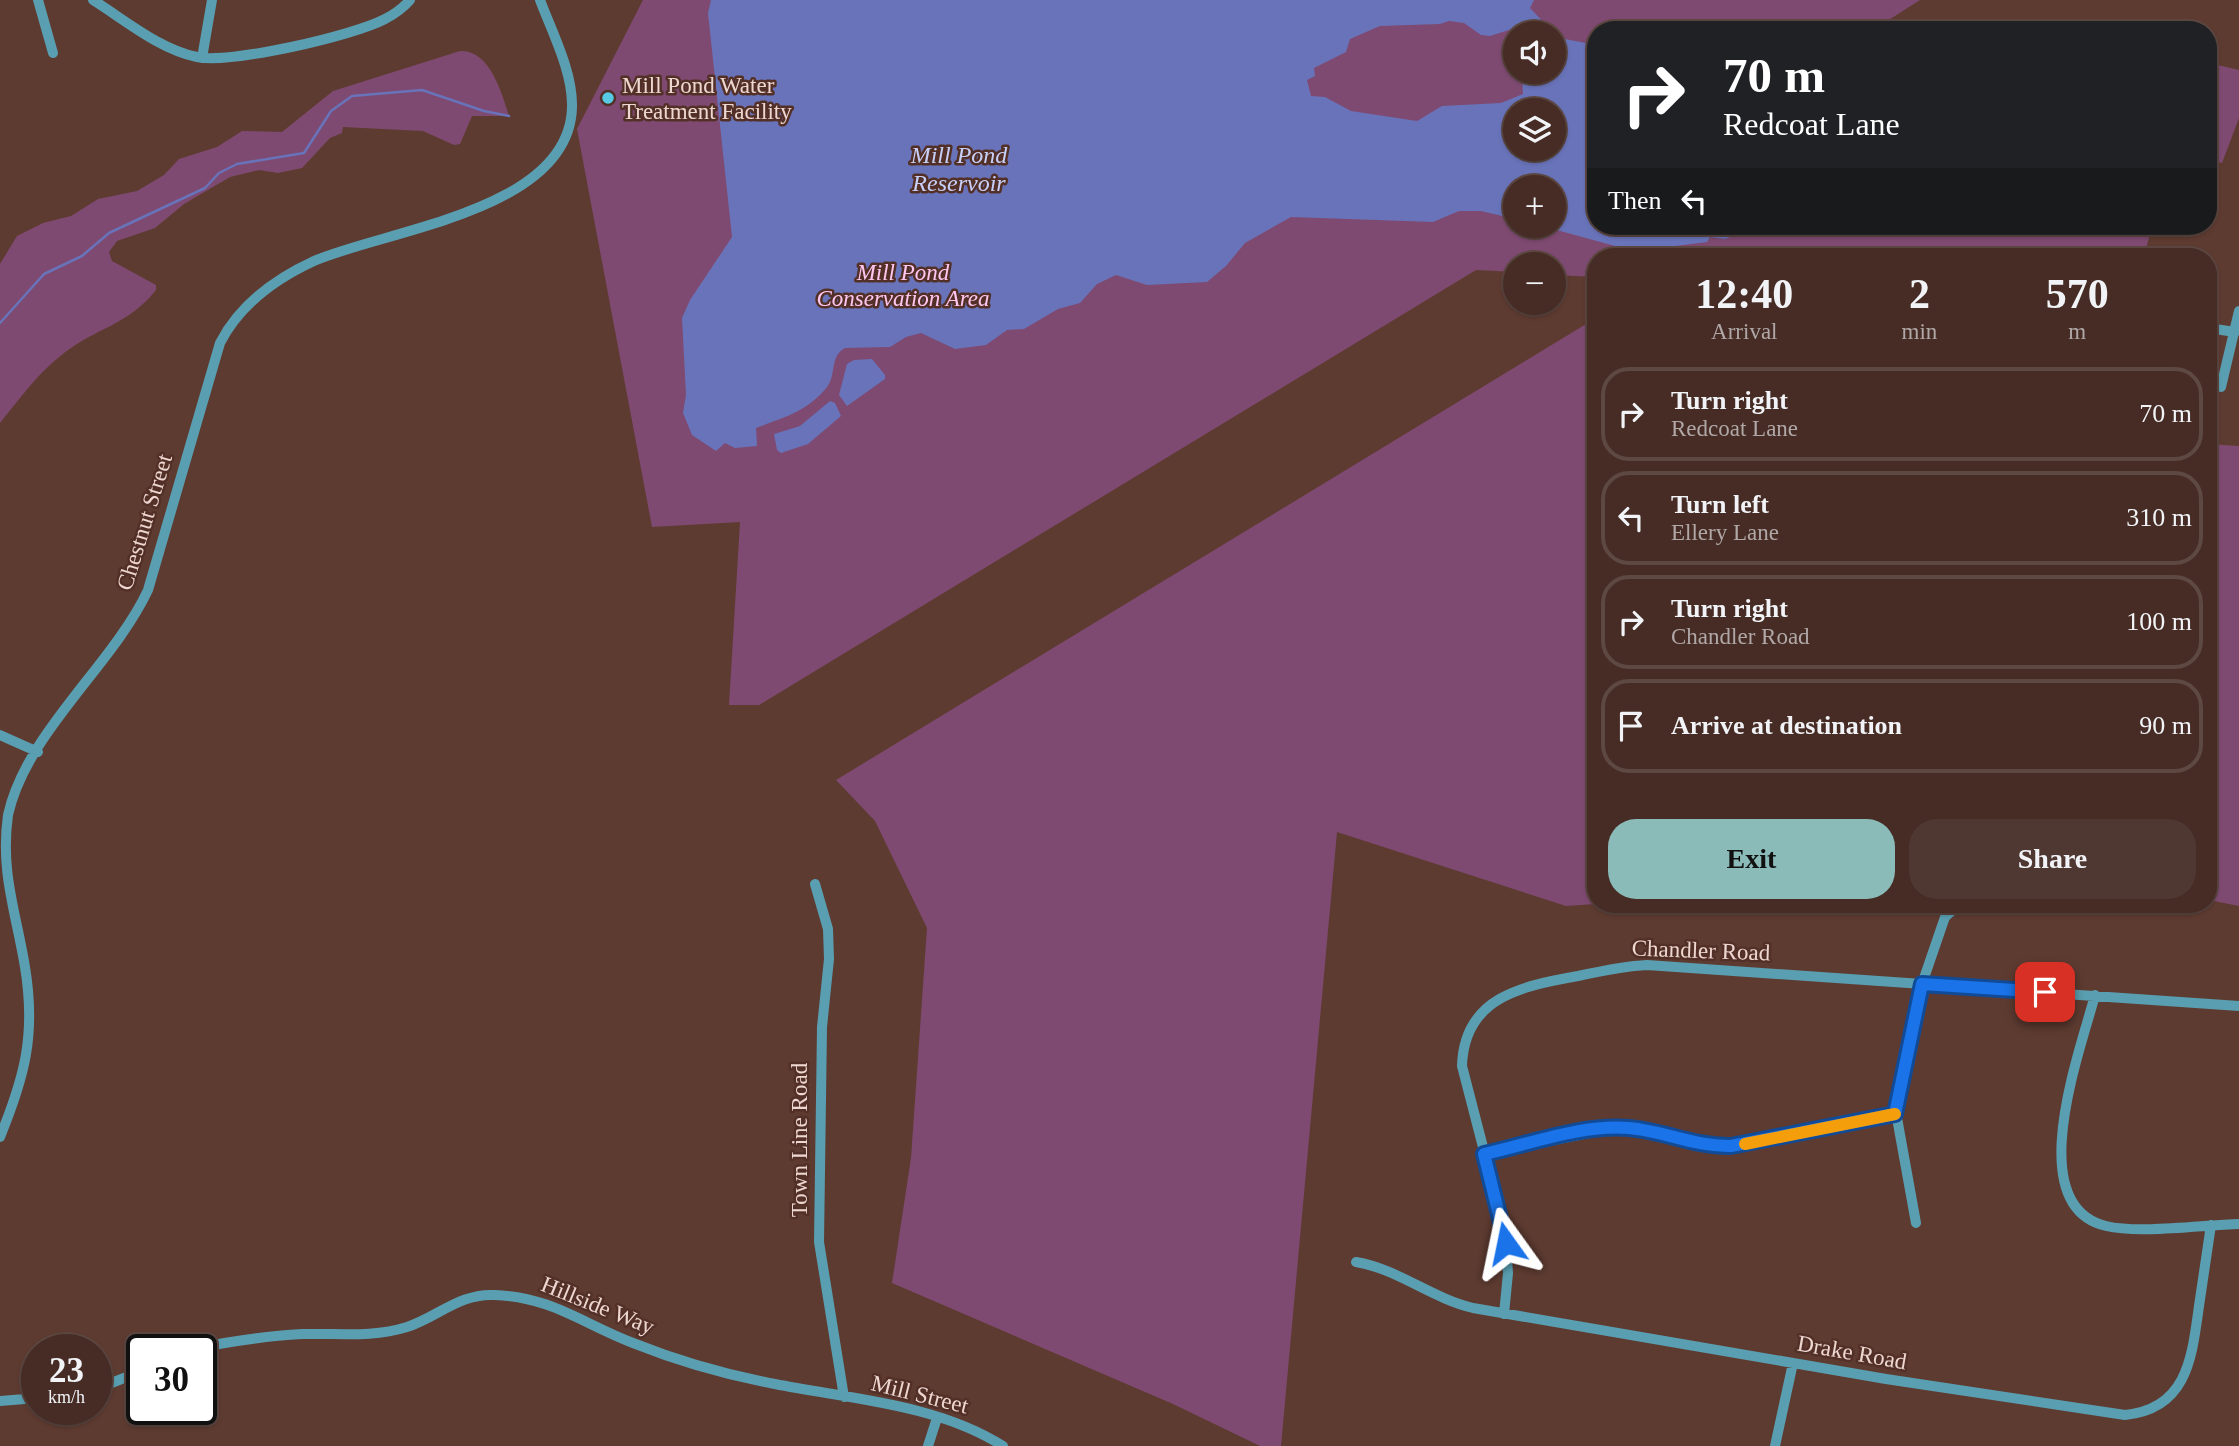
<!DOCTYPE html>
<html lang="en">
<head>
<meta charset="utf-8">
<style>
	:root { --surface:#462c25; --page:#503832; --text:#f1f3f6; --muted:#b0a7a7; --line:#5e4842; --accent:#8bbbb9 }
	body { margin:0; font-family:Georgia,serif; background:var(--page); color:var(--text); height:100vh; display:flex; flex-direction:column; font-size:26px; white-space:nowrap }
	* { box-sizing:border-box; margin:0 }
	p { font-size:23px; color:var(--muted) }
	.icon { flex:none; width:38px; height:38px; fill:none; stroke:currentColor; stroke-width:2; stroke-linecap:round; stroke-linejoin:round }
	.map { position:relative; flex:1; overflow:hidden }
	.drawer { position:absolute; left:1587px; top:248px; width:630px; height:665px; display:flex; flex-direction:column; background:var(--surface); border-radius:28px; box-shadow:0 2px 5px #0004,0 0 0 2px var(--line) }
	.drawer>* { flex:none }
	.top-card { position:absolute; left:1587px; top:21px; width:630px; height:214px; border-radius:28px; box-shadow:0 2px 5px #0004,0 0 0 2px var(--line); background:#202124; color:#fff; overflow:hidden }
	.fabs { position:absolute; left:1503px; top:21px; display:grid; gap:14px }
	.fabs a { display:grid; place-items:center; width:63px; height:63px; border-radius:50%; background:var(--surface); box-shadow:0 2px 5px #0004,0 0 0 2px var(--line); font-size:35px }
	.speed { position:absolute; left:21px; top:1334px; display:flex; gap:14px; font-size:35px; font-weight:700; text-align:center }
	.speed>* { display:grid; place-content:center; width:91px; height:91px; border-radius:50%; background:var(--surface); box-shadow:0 2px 5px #0004,0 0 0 2px var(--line); line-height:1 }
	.speed small { font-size:18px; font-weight:400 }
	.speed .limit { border:4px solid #111; border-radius:10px; background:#fff; color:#111 }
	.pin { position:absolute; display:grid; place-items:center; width:60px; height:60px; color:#fff; margin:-30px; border-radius:14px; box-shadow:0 4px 10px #0006 }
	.me { position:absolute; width:77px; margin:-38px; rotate:348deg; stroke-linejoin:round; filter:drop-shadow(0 0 5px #0008) }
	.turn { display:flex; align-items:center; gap:24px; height:147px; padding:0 21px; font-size:32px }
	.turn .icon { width:91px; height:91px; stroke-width:2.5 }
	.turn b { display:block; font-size:49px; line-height:60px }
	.then { display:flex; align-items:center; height:66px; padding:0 21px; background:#0003; gap:14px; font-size:26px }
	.eta { display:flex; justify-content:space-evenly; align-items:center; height:119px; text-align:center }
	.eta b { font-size:42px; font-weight:800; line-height:49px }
	.button { display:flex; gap:14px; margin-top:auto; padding:14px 21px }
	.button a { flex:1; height:80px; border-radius:28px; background:var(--accent); color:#111; font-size:28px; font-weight:800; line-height:80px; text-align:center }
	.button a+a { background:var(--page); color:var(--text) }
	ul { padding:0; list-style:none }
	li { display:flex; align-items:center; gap:21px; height:94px; margin:0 14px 10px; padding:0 7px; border:4px solid var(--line); border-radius:28px }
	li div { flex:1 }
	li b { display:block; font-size:26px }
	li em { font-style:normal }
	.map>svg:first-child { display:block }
</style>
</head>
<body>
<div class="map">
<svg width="2239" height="1446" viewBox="0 0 2239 1446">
	<rect width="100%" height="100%" fill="#5e3b31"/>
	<path fill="#7e4a71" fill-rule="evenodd" d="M643,0H1920L1873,30H1596V226H2152L2144,257H2118L2070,249L2068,257H1596V277L1554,275V264H1516L1515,272L1476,270L759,705H729L740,522L652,527L577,129ZM1516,33H1554V72H1516ZM1516,110H1554V149H1516ZM1516,187H1554V226H1516Z
		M460,51C490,49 502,94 509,116H472L460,144L454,145L423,131L343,127L342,133L330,138L302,168L278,173L259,170L230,177L184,204L155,228L117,241L109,252L112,261L156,285V290C128,325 98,327 64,353C38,373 21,397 0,423V264L17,236L43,223L71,216L98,199L137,191L164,175L179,159L217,147L242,131L282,132L333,91Z
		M2209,63L2239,70V118L2222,163L2209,160Z
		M1596,318V904L1566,906L1337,832L1281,1446H1260L1173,1404L892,1283L911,1158L927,928L875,821L836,780Z
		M2208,444L2239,446V906L2209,900Z"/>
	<path fill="#6973b9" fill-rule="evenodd" d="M711,0H1534L1530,8L1552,31L1565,39L1596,45V226H1738V234L1725,239L1710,237L1707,242L1643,250L1615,246L1542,226H1554V187H1516L1515,219L1481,211H1459L1433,222L1291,217L1245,243L1226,266L1207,282L1147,285L1116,275L1097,284L1080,303L1058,309L1024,329L1007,330L986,345L955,349L921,333L906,337L890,347L845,348C829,357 837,374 827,387C807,412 784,417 756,428L757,446L735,448L725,443L716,451L692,435L683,413L686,395L682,318L690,300L732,237L708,13ZM1449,21L1464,23L1481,35L1490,36L1512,29L1525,33H1554V72H1526L1522,78L1523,94L1501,103L1442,106L1417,121L1351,111L1325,97L1311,96L1307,80L1315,76L1314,68L1346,52L1350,39L1380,26L1440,24ZM1516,110H1554V149H1516Z
		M872,359L885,375V379L847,406L839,395L847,364L854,360Z
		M830,401L835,403L841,416L808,444L781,453L777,450L774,434L800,426Z"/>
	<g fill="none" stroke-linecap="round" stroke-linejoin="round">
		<path stroke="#6973b9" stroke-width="2.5" d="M0,323L44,274L82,256L109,233L205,188L219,173L237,164L304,153L331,111L352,96L422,90L484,111L509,116"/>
		<path stroke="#599fb1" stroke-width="10" d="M38,0L53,53
			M93,0C125,20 159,49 197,57C230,64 353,36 385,19C395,14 403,8 410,0
			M202,58L212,0
			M2208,328L2235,332
			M2221,387L2239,311
			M0,735L38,752
			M815,884L828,929L829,959L822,1027L819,1242L844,1397
			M2095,995C2081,1049 2021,1206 2106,1226C2140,1234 2202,1225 2239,1224
			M0,1137C25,1076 36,1034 25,967C16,912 0,872 8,815C26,733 113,665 148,590L220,343C240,304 275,279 314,261C385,230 570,211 572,107C573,72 552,32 540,0
			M1484,1154L1619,1127L1731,1146L1895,1114
			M1916,1223L1895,1107L1922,984L1945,917L1955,908
			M1356,1262C1398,1269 1431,1298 1473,1308L1886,1379L2125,1415C2188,1409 2192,1356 2199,1306C2203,1279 2207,1252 2211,1225
			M1504,1314L1508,1273L1505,1232L1462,1066C1464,997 1522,986 1578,976C1601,971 1624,966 1647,965L2239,1006
			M192,1349C227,1342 266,1336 302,1334C338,1333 372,1338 407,1327C438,1317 459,1293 495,1295C552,1297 583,1324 633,1343C678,1361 727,1375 775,1384C850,1399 937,1404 1003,1446
			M96,1389L142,1371
			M0,1401L37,1398
			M928,1446L937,1418
			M1775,1446L1793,1363"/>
	</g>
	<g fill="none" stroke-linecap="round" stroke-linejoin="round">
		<g stroke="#114b97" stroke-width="18">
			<path id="route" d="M1506,1243L1484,1154C1530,1144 1582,1124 1629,1128C1664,1131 1696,1147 1731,1146L1895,1114L1922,984L2045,992"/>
		</g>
		<use href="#route" stroke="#1a73e8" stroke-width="12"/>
		<path stroke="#f59e0b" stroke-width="12" d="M1745,1144L1895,1114"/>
	</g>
	<circle fill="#58c9e3" stroke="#533027" stroke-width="2.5" cx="608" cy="98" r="7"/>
	<g text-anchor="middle" stroke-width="5" stroke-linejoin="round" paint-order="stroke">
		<g font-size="23" fill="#eed7d1" stroke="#533027" text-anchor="start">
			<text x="622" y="93">Mill Pond Water<tspan x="622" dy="26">Treatment Facility</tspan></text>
		</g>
		<g font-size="23" font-style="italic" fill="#ffc7f0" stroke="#533027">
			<text x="903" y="280">Mill Pond<tspan x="903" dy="26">Conservation Area</tspan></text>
		</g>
		<g font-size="23" fill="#eed7d1" stroke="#533027">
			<text transform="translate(144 522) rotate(-73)" y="8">Chestnut Street</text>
			<text transform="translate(1701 950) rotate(2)" y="8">Chandler Road</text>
			<text transform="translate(799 1140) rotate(-90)" y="8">Town Line Road</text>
			<text transform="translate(598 1305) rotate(22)" y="8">Hillside Way</text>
			<text transform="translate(1852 1352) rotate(10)" y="8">Drake Road</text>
			<text transform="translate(920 1394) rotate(14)" y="8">Mill Street</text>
		</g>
		<g font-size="24" font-style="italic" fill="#c8d0f7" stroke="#533027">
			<text x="959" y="163">Mill Pond<tspan x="959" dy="28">Reservoir</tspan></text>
		</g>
	</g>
</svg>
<div class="fabs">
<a><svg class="icon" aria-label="sound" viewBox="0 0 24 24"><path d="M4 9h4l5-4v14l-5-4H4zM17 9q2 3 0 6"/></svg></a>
<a><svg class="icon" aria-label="layers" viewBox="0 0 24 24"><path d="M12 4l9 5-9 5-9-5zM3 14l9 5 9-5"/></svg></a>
<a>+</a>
<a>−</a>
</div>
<div class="speed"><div>23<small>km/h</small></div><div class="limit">30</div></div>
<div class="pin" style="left:2045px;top:992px;background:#d93025"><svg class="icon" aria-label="arrive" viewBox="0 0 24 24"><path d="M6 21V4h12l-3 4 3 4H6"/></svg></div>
<svg class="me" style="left:1506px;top:1243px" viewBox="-20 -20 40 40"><path d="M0-17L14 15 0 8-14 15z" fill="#1a73e8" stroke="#fff" stroke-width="4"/></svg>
<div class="top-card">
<div class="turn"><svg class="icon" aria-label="right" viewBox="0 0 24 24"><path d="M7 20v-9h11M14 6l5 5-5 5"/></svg><div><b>70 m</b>Redcoat Lane</div></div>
<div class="then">Then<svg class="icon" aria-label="left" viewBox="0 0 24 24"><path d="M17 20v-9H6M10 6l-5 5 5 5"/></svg></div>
</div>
<section class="drawer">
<div class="eta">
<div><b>12:40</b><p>Arrival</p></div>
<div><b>2</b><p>min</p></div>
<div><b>570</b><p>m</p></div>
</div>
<ul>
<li><svg class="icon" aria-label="right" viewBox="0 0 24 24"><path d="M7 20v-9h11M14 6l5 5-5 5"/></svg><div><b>Turn right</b><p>Redcoat Lane</p></div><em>70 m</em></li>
<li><svg class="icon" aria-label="left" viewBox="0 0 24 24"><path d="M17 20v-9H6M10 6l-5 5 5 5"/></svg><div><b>Turn left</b><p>Ellery Lane</p></div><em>310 m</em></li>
<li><svg class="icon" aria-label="right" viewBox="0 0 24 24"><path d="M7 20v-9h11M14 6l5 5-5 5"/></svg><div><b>Turn right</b><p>Chandler Road</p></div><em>100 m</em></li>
<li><svg class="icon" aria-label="arrive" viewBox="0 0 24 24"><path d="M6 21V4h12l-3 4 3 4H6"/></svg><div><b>Arrive at destination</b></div><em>90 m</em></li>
</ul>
<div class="button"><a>Exit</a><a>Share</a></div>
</section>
</div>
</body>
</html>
